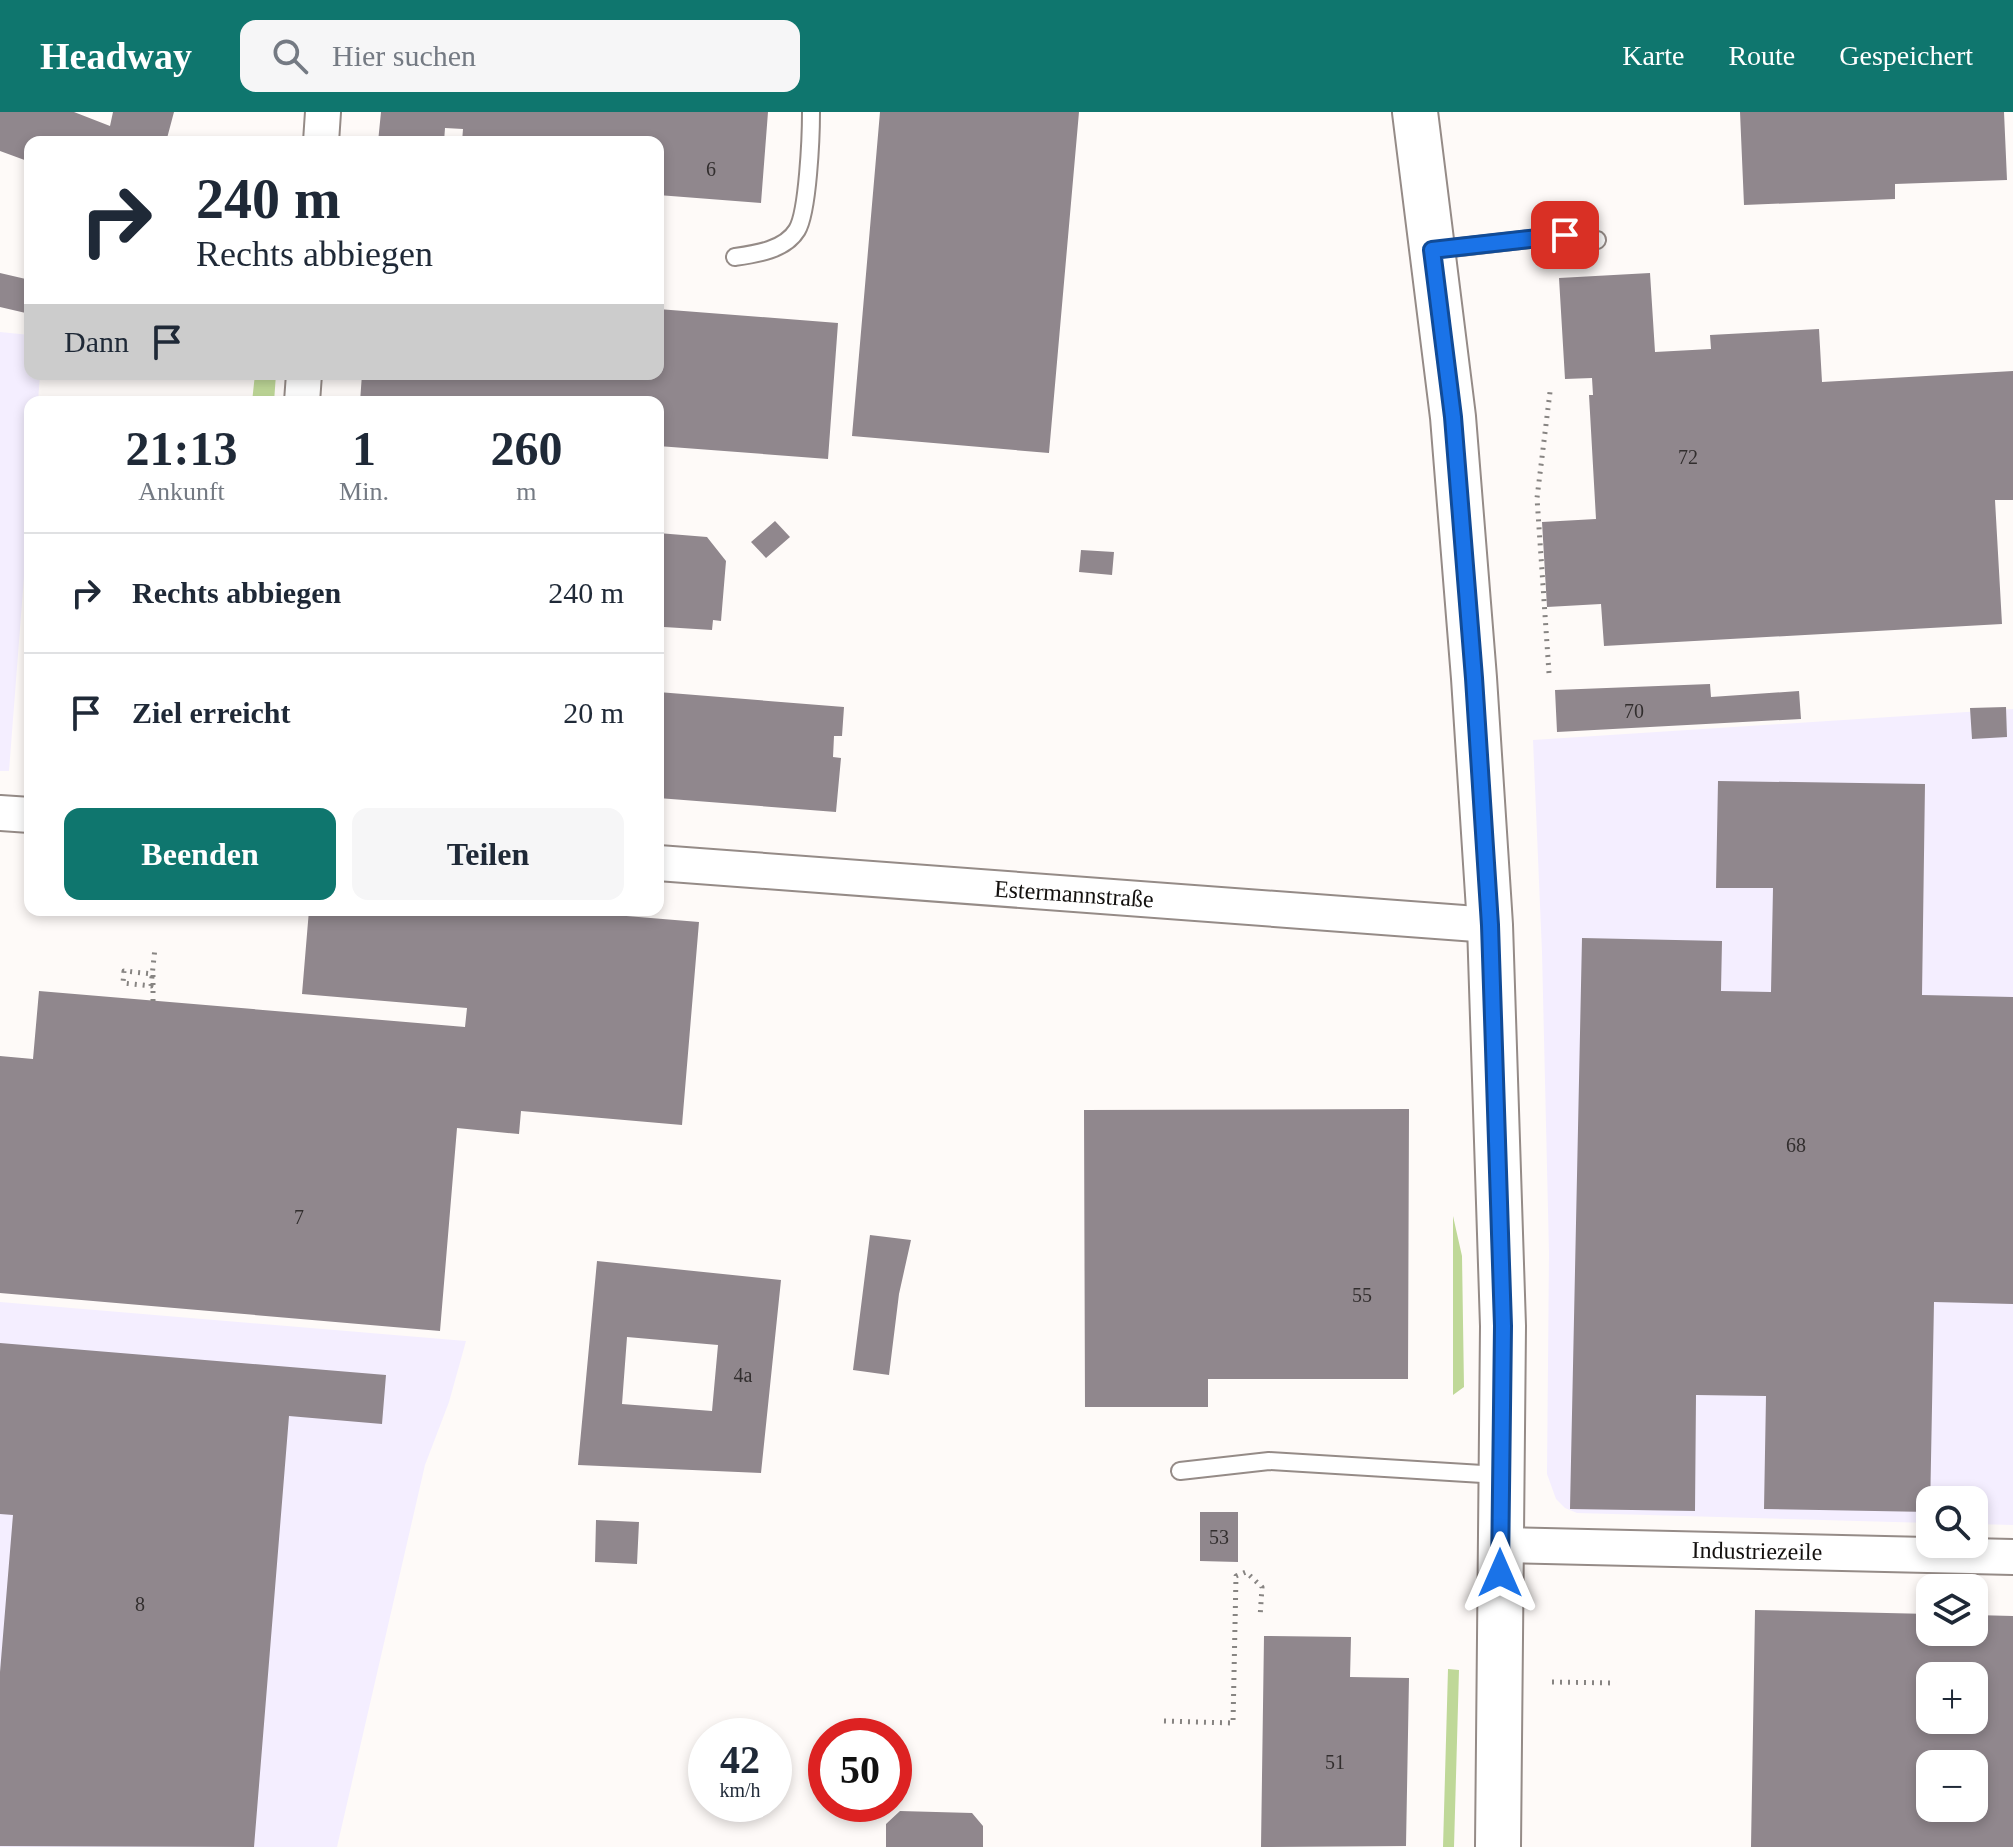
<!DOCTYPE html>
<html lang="de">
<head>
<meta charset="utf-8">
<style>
	:root { --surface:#fff; --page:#f6f6f7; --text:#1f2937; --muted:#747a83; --line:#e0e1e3; --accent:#0f766e }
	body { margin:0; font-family:Georgia,serif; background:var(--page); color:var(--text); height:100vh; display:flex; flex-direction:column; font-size:30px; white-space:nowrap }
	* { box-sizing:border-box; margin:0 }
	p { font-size:26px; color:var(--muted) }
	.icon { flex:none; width:44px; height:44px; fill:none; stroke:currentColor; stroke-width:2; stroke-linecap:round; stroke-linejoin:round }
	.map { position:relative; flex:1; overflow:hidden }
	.details { position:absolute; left:24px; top:284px; width:640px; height:520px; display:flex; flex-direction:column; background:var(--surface); border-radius:16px; box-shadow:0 4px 12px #0003 }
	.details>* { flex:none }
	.top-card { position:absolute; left:24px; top:24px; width:640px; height:244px; border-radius:16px; box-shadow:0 4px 12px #0003; background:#fff; color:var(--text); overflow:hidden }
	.fabs { position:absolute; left:1916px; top:1374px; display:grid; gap:16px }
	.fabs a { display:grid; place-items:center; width:72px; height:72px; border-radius:16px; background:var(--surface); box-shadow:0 4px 12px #0003; font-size:40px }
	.speed { position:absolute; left:688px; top:1606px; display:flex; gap:16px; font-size:40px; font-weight:700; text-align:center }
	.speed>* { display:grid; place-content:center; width:104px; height:104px; border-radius:50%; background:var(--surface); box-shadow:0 4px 12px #0003; line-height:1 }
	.speed small { font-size:20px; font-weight:400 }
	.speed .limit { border:12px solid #d22; background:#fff; color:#111 }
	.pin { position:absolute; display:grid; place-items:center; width:68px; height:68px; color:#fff; margin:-34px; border-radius:16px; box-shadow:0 4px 12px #0006 }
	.me { position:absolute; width:88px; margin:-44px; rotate:0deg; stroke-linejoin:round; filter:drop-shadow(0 0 6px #0008) }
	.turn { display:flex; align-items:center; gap:28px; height:168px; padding:0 40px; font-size:36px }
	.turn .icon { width:104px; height:104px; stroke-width:2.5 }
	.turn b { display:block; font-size:56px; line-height:68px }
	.then { display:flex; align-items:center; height:76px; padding:0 40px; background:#0003; gap:16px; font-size:30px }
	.eta { display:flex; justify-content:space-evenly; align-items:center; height:136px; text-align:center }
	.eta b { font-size:48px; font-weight:800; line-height:56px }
	.cta { display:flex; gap:16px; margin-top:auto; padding:16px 40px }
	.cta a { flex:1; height:92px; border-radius:16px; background:var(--accent); color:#fff; font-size:32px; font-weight:800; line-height:92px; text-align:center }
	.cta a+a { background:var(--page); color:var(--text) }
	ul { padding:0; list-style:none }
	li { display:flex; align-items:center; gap:24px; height:120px; padding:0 40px; border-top:2px solid var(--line) }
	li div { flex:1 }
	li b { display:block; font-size:30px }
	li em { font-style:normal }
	header { display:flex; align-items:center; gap:48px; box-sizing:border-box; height:112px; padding:0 40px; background:var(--accent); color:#fff }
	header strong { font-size:38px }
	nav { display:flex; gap:44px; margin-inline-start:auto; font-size:28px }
	.search { width:560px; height:72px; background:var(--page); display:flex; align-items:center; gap:20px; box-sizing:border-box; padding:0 28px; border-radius:16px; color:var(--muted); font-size:30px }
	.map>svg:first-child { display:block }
</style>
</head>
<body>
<header>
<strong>Headway</strong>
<div class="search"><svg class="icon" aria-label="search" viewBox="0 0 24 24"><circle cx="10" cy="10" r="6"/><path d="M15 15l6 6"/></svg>Hier suchen</div>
<nav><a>Karte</a><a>Route</a><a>Gespeichert</a></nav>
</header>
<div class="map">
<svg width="2013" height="1735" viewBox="0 0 2013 1735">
	<rect width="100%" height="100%" fill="#fefaf8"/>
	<path fill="#f4eeff" d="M0,220L30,223V262H40L38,290H30V387L9,659H0Z
		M2013,597V1413L1974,1412V1388H1930V1411L1577,1401L1565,1396L1556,1387L1547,1362L1549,1141L1542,840L1533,628Z
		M0,1190L466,1229L449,1290L425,1353L337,1735H0Z"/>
	<path fill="#bfd898" d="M255,262H276L274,290H252Z
		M1453,1104L1462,1144L1464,1275L1453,1283Z
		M1448,1557L1459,1558L1454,1735H1443Z"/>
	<path fill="#90878d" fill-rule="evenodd" d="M0,0H74L110,14L113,0H174L166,30H30V50L0,39Z
		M381,0H768L761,91L658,83V30H462L463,17L445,16L444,30H378Z
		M880,0H1079L1049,341L852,324Z
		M1740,0H2004L2007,68L1895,72V87L1744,93Z
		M0,161L30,168V202L0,195Z
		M1650,161L1655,240L1711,237L1710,223L1819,217L1822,270L2013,259V388H1995L2002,512L1604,534L1601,492L1547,495L1542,410L1596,407L1589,283H1593L1592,266L1565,267L1559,166Z
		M658,197L838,211L828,347L658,334V290H360L362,262H658Z
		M775,409L790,425L766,446L751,430Z
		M658,421L707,425L726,449L721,509L713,508L712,518L664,515L660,565H658Z
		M1081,438L1114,440L1112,463L1079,460Z
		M1710,572L1711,585L1799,579L1801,607L1557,620L1555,578Z
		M658,580L844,595L842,624H834L833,645L841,646L836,700L658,686Z
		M2006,595L2007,625L1972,627L1970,596Z
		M1718,669L1925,672L1922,883L2013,885V1192L1934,1190L1930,1400L1764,1397L1766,1284L1696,1283L1695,1399L1570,1397L1582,826L1722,829L1721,879L1771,880L1773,776H1716Z
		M309,798H554L699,810L682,1013L521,999L519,1022L457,1016L440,1219L0,1181V944L33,947L39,879L465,915L467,896L302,882Z
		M1409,997L1408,1267H1208V1295H1085L1084,998Z
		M870,1123L911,1128L899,1182L889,1263L853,1258Z
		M597,1149L781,1168L761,1361L578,1353ZM627,1225L718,1233L712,1299L622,1292Z
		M0,1231L386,1263L382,1312L289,1304L254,1735L0,1734V1560L13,1403L0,1402Z
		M1200,1400H1238V1450L1200,1449Z
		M596,1408L639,1410L637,1452L595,1450Z
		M1755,1498L1930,1502V1520H1974V1503L2013,1504V1735H1751ZM1930,1564H1974V1608H1930ZM1930,1652H1974V1696H1930Z
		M1264,1524L1351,1525L1350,1565L1409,1566L1406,1734L1261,1735Z
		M900,1699L972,1701L983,1714V1735H886V1712Z"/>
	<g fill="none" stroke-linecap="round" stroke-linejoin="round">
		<g stroke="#958b87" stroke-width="20">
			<path id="service" d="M1434,138L1565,123L1597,128
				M735,145C756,142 785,138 797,118C808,100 811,24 811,0
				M1180,1359L1269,1349L1499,1363"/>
		</g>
		<g stroke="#958b87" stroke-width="38">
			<path id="minor" d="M321,30L323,0
				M302,290L304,262
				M0,701L30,703
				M658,751L1490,813
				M1500,1433L2013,1445"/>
		</g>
		<g stroke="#958b87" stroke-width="48">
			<path id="secondary" d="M1415,0L1453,305L1474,566L1490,813L1503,1214L1498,1735"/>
		</g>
		<path stroke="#878482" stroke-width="5" stroke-dasharray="2 6" stroke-linecap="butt" d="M1549,561L1537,386L1550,280
			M153,889V862L124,859L123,871L151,874L155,836
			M1552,1570L1616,1571
			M1164,1609L1233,1611L1236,1464L1246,1460L1262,1475L1260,1506"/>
		<use href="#service" stroke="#fff" stroke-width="16"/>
		<use href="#minor" stroke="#fff" stroke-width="34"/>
		<use href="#secondary" stroke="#fff" stroke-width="44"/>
	</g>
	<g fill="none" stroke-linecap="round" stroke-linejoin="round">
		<g stroke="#114b97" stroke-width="20">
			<path id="route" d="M1500,1461L1503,1214L1490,813L1474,566L1453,305L1432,138L1565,123"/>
		</g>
		<use href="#route" stroke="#1a73e8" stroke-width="14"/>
	</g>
	<g text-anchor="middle" stroke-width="6" stroke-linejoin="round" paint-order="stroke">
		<g font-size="20" fill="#322e2e">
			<text x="711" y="64">6</text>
			<text x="1688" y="352">72</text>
			<text x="1634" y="606">70</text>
			<text x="1796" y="1040">68</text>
			<text x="299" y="1112">7</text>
			<text x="1362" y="1190">55</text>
			<text x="743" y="1270">4a</text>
			<text x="1219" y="1432">53</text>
			<text x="140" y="1499">8</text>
			<text x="1335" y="1657">51</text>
		</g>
		<g font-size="24" fill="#13100e" stroke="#fff">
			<text transform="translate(1074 782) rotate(4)" y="8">Estermannstraße</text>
			<text transform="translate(1757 1439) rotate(1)" y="8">Industriezeile</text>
		</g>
	</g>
</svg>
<div class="fabs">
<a><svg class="icon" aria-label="search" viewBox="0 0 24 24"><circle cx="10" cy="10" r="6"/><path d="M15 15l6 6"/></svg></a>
<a><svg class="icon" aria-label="layers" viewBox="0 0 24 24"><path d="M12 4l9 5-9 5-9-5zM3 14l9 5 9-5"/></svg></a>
<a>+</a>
<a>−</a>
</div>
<div class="speed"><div>42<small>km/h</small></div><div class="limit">50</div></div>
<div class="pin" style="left:1565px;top:123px;background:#d93025"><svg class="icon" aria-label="arrive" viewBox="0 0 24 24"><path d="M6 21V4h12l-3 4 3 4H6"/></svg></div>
<svg class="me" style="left:1500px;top:1461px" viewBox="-20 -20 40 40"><path d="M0-17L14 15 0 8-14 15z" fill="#1a73e8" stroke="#fff" stroke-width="4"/></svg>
<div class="top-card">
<div class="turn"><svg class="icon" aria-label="right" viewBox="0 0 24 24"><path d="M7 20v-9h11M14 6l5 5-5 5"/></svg><div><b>240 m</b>Rechts abbiegen</div></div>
<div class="then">Dann<svg class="icon" aria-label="arrive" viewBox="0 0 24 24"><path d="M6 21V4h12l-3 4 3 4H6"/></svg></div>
</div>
<section class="details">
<div class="eta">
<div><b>21:13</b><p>Ankunft</p></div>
<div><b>1</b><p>Min.</p></div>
<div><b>260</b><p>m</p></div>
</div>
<ul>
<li><svg class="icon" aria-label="right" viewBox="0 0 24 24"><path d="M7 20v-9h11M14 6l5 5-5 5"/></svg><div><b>Rechts abbiegen</b></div><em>240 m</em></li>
<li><svg class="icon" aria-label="arrive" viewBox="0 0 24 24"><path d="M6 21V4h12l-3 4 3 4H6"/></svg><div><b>Ziel erreicht</b></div><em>20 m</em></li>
</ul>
<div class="cta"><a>Beenden</a><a>Teilen</a></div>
</section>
</div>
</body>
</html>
